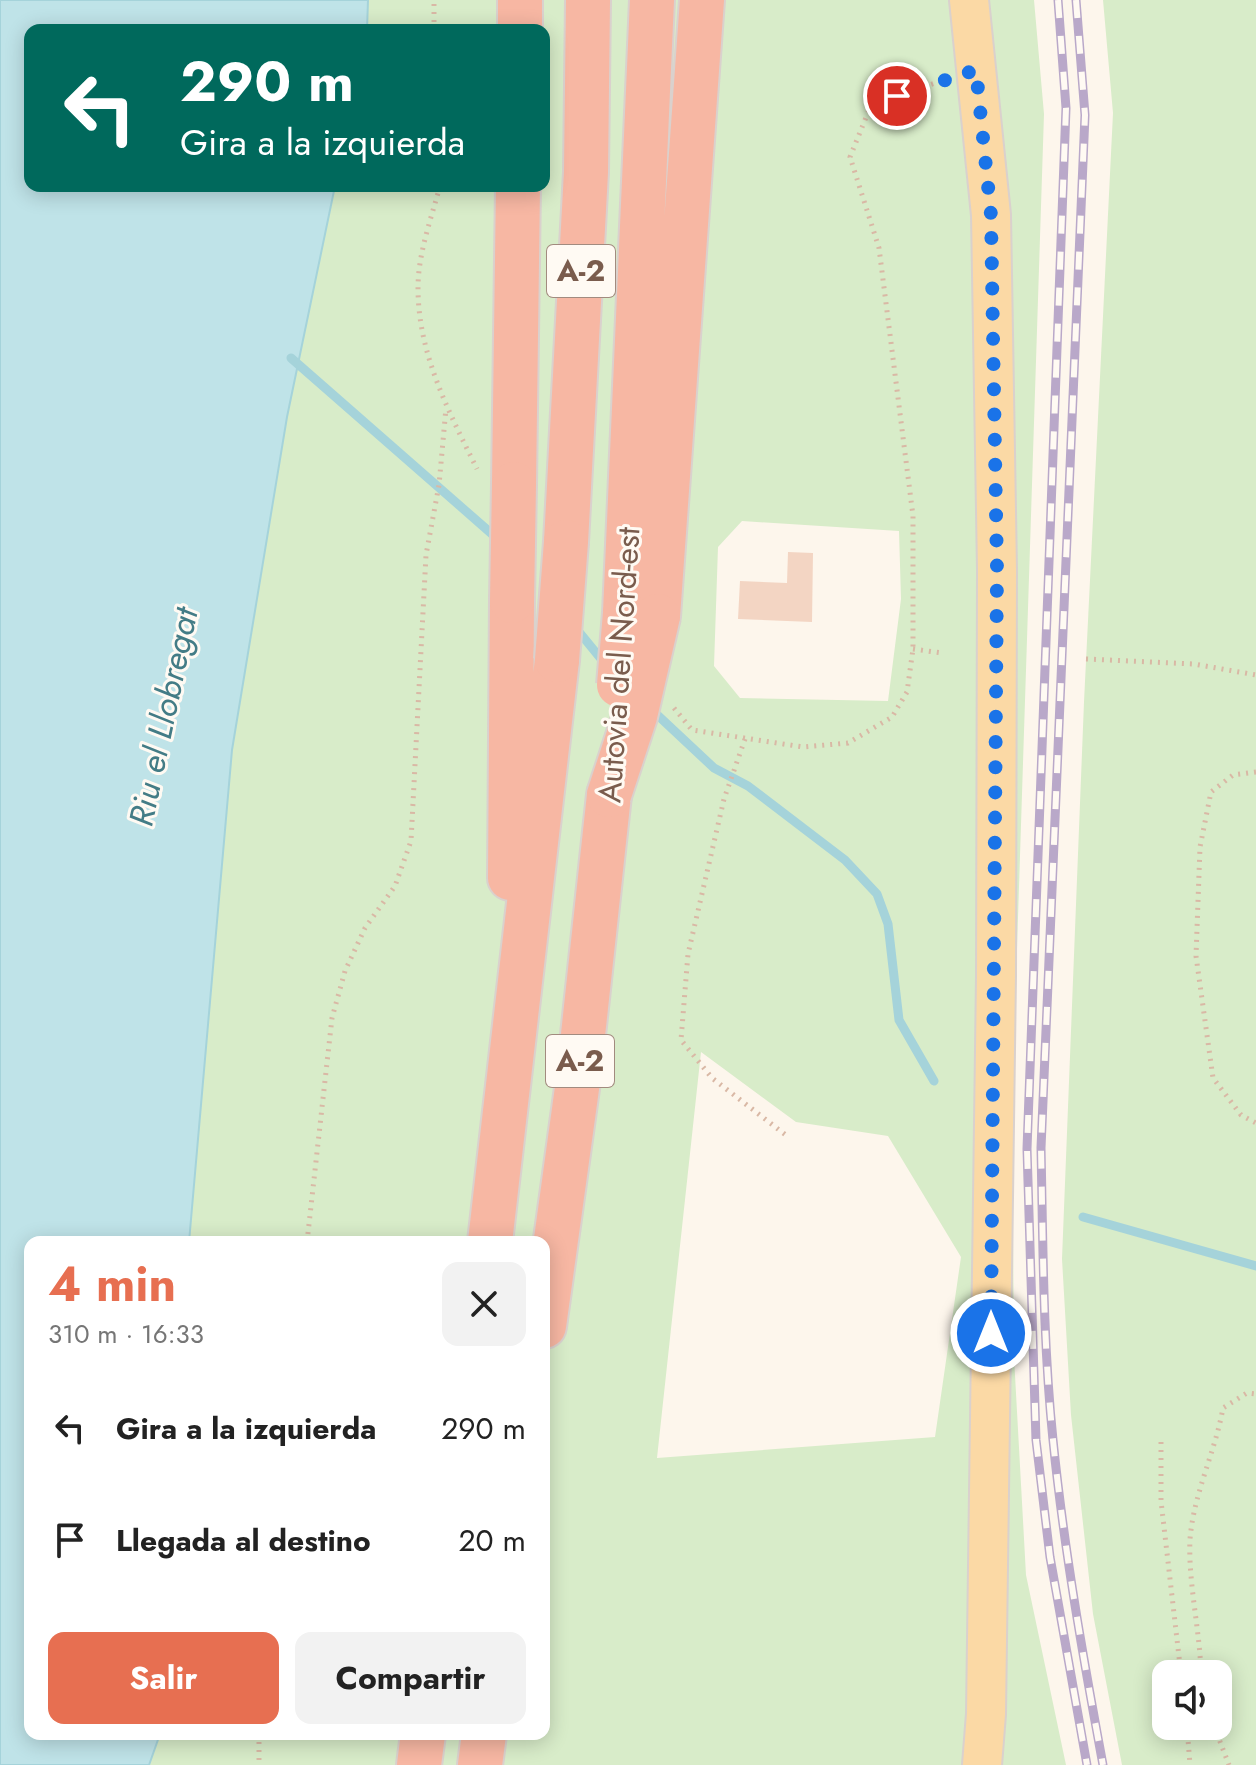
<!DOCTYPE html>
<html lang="es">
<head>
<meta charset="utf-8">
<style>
	:root { --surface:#fff; --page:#f2f2f2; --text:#222; --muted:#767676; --accent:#e76f51 }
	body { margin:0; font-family:Jost,sans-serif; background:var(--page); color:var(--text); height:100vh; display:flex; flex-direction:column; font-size:30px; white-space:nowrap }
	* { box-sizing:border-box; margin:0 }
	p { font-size:26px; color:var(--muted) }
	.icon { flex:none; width:44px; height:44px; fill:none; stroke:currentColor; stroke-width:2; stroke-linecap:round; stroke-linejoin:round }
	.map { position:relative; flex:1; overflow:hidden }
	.drawer { position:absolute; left:24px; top:1236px; width:526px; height:504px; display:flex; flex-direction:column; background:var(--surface); border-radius:16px; box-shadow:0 4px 20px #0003 }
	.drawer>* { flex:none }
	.banner { position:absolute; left:24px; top:24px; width:526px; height:168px; border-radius:16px; box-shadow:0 4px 20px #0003; background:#00695c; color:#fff; overflow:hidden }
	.fabs { position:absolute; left:1152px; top:1660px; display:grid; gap:16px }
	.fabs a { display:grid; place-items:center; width:80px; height:80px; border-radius:16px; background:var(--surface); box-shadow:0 4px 20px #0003; font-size:40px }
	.pin { position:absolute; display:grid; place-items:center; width:68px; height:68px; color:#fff; margin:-34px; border:4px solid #fff; border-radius:50%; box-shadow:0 2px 8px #0007 }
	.me { position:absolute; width:88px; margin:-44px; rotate:0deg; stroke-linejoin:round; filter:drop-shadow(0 0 6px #0008) }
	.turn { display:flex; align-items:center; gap:28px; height:168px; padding:0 24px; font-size:36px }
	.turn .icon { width:104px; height:104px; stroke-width:2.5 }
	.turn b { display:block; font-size:56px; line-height:68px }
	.round { display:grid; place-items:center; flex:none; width:84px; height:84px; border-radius:16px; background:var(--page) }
	.head { display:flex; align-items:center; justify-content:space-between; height:136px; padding:0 24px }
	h1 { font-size:48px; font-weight:700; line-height:60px; color:var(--accent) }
	.primary-button { display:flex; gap:16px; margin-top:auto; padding:16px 24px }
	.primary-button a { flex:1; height:92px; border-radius:16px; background:var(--accent); color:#fff; font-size:32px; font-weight:700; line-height:92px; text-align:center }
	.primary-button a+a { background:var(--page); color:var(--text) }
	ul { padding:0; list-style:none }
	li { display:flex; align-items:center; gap:24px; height:112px; padding:0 24px }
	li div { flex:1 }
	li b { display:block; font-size:30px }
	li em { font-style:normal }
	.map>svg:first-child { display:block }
</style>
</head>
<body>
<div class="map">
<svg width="1256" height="1765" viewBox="0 0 1256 1765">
	<rect width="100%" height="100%" fill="#fdf6ec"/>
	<path fill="#d8ecc9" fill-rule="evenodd" d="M368,0H1034L1044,114L1012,1103L1014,1357L1026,1575L1066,1765H149L160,1734H544V1242H189L232,750L287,417L335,186H544V30H367ZM742,521L899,531L901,599L888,701L740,698L714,666L718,547ZM701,1052L796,1122L888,1136L961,1257L935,1437L657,1458Z
		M1103,0H1256V1765H1122L1093,1614L1071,1415L1062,1259L1084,702L1113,113ZM1166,1674H1218V1726H1166Z"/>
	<path fill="#bfe3e8" stroke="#a5d3da" stroke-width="2" d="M0,0H368L367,30H30V186H335L287,417L232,750L189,1242H30V1734H160L149,1765H0Z"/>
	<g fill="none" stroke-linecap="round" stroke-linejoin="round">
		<path stroke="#a5d3da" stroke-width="9" d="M291,358L500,541
			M575,627L606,665
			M651,709L714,768L748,786L845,860L877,894L888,924L899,1020L934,1081
			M1083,1217L1256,1266"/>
	</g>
	<path fill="#f3d5c3" d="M788,552L813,553L812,622L738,619L740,581L787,583Z"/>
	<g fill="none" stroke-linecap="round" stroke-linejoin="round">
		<g stroke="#dad1cd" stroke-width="42">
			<path id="primary" d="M969,0L991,215L997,570L996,976L986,1714L982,1765"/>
		</g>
		<g stroke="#dad1cd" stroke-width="48">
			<path id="motorway" d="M520,30V0
				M514,484L518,186
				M566,542L586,172L588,0
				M625,613L652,0
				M658,616L702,0
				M510,878L512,601
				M490,1242L557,660
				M544,1326L578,1081L609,795
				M419,1765L423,1734
				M480,1765L484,1734"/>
		</g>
		<path stroke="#d9b8a5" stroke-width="5" stroke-dasharray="2 6" stroke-linecap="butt" d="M434,30V0
			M440,186C431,219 418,254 418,288C418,354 449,412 477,469
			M913,649L942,653
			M1086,659L1194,664L1256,675
			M674,708L692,730L803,747L848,743L892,717L907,692L913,649V516L879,248L850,157L871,105L944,80
			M745,739L724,799L688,954L681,1040L712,1078L787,1136
			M1256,772L1233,775L1211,792L1200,847L1196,956L1213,1078L1241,1115L1256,1123
			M307,1242L332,1018L345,971L365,928L395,886L411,841L426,555L439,485L446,408
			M1161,1442V1501L1181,1674
			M1201,1674C1200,1630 1188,1583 1190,1539C1194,1492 1215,1453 1223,1408L1247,1393L1256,1394
			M1187,1726L1190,1765
			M1214,1726L1229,1765
			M259,1734V1765"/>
		<use href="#primary" stroke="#fbd9a5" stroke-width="38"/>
		<use href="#motorway" stroke="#f7b7a3" stroke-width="44"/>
		<g stroke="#b9a8c9" stroke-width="9">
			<path id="rail" d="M1058,0L1066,108L1027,1149L1036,1440L1050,1557L1087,1765
				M1076,0L1085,115L1041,1148C1043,1245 1043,1343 1053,1440C1064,1549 1083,1657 1103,1765"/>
		</g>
		<use href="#rail" stroke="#fffaf3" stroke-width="6" stroke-dasharray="18" stroke-linecap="butt"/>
		<g stroke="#dad1cd" stroke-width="48" stroke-linecap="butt">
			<path id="motorway-bridge" d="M512,601L514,484
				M557,660L566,542
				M619,685L625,613
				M609,795L635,716L658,616"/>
		</g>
		<use href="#motorway-bridge" stroke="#f7b7a3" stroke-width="44"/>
	</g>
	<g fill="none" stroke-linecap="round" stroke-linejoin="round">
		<path stroke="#1a73e8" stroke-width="14" stroke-dasharray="0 25.2" d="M897,96L976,70L991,215L997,570L991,1333"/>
	</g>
	<g text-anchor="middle" stroke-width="6" stroke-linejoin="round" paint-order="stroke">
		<g fill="#fffaf3" stroke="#a28b7f" stroke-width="2">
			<rect x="547" y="245" width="68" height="52" rx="6"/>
			<rect x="546" y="1035" width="68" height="52" rx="6"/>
		</g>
		<g font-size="30" font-weight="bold" fill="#7a5c4d">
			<text x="581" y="281">A-2</text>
			<text x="580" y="1071">A-2</text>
		</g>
		<g font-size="32" fill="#7a5c4d" stroke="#fffaf3">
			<text transform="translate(619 665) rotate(-86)" y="11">Autovia del Nord-est</text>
		</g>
		<g font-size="34" font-style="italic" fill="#437c86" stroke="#fffaf3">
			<text transform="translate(163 717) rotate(-78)" y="12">Riu el Llobregat</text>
		</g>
	</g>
</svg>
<div class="fabs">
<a><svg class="icon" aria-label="sound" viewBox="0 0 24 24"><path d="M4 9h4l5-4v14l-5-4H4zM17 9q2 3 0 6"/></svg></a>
</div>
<div class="pin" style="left:897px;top:96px;background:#d93025"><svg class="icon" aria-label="arrive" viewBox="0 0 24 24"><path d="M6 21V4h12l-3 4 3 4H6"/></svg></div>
<svg class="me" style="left:991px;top:1333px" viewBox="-20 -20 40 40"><circle r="17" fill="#1a73e8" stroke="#fff" stroke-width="3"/><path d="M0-11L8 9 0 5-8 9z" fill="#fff"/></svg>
<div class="banner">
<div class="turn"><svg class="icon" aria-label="left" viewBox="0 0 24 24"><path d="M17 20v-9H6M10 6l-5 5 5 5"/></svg><div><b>290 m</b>Gira a la izquierda</div></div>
</div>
<section class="drawer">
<div class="head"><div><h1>4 min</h1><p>310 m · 16:33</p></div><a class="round"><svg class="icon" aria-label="close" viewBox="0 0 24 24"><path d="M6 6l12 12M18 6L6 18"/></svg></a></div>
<ul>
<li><svg class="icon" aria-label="left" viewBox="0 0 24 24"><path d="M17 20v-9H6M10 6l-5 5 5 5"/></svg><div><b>Gira a la izquierda</b></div><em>290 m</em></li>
<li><svg class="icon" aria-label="arrive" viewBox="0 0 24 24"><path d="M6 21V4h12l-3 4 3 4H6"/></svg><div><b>Llegada al destino</b></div><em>20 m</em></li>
</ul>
<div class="primary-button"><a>Salir</a><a>Compartir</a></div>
</section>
</div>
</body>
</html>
